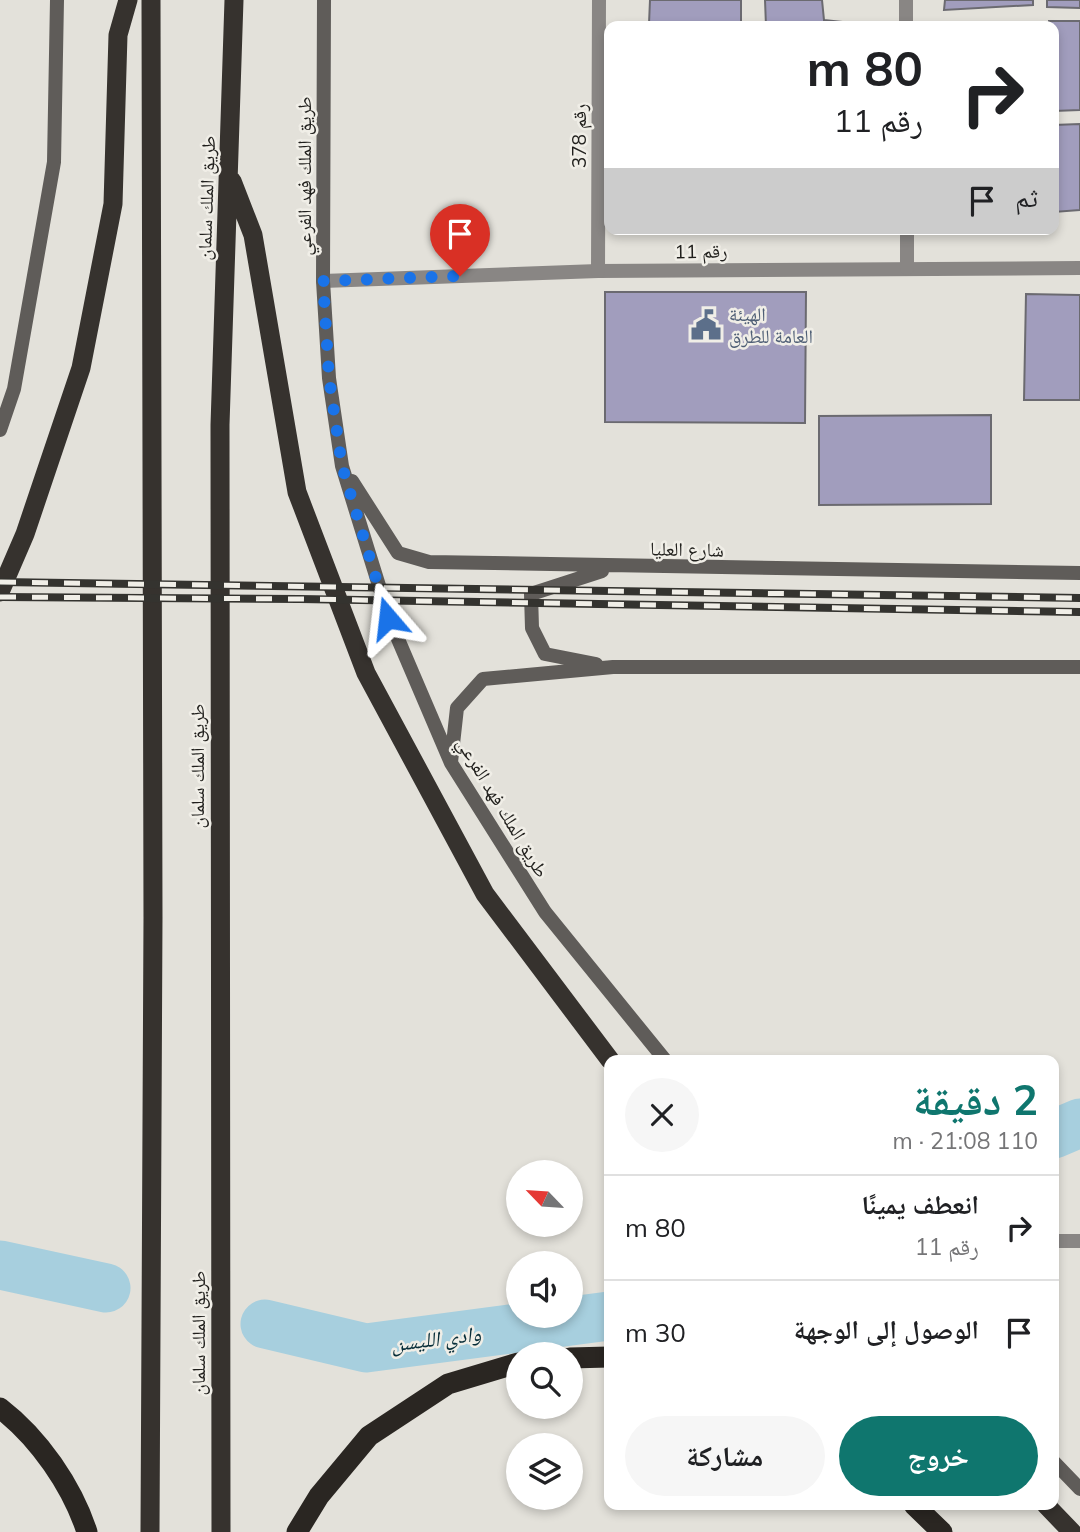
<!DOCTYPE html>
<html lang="ar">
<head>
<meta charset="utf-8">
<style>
	:root { --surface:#fff; --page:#f6f6f6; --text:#202124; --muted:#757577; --line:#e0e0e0; --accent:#0f766e }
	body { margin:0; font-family:Mulish,"Noto Naskh Arabic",sans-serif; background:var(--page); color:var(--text); direction:rtl; height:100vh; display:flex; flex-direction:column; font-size:26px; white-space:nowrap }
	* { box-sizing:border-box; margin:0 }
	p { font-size:23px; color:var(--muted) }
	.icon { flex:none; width:38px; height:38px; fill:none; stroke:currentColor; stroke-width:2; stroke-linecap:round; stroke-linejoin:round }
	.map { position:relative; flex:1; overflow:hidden; direction:ltr }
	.side { position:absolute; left:604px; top:1055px; width:455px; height:455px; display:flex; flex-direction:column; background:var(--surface); border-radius:14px; box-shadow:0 4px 10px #0003; direction:rtl }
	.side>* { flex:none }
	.banner { position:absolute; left:604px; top:21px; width:455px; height:214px; border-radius:14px; box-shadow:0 4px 10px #0003; direction:rtl; background:#fff; color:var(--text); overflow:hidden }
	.needle { width:46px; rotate:295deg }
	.buttons { position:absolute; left:506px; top:1160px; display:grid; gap:14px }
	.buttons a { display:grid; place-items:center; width:77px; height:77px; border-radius:50%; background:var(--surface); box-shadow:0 4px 10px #0003; font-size:35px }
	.pin { position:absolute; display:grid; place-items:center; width:60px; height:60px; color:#fff; margin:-72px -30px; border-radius:50% 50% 50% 0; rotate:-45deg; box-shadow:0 0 7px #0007 }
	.pin .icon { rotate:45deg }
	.me { position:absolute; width:77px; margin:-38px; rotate:343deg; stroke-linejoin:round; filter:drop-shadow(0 0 5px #0008) }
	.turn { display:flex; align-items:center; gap:24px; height:147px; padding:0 21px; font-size:32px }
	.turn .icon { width:91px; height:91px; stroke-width:2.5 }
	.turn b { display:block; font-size:49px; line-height:60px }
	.then { display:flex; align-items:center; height:66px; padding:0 21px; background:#0003; gap:14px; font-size:26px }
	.round { display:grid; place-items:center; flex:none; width:74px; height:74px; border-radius:37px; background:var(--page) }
	.overview { display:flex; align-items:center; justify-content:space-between; height:119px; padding:0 21px }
	h1 { font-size:42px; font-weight:700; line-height:52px; color:var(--accent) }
	.primary-button { display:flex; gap:14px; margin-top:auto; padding:14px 21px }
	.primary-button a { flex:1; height:80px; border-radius:42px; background:var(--accent); color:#fff; font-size:28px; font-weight:700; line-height:80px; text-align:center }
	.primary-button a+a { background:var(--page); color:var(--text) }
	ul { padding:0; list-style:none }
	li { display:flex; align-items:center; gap:21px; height:105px; padding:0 21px; border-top:2px solid var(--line) }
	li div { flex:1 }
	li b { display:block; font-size:26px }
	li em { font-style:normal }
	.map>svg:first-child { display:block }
</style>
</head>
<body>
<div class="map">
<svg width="1080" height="1532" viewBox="0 0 1080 1532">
	<rect width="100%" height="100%" fill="#e3e1da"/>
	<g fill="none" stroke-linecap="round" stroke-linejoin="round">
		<path stroke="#a7cfde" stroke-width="49" d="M1054,1134L1080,1123
			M0,1265L106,1288
			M265,1324L366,1348L609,1316"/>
	</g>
	<path fill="#a19dbd" stroke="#6b6a70" stroke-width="2" d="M650,0H741V26H679L678,22L649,24Z
		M765,0H822L824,20L851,23V26H766Z
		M945,0H1033V5L944,10Z
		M1047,0H1080V8L1047,7Z
		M1049,21H1080V110L1054,111V26H1049Z
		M1033,22V26H949V25Z
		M1080,124V210L1054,212V125Z
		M942,229H1037L947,234Z
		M605,292H806L805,423L605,422Z
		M1026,294L1080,295V400H1024Z
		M991,415V504L819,505V416Z"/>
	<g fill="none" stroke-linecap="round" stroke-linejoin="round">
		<path stroke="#898684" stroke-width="14" d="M323,281L598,271L1080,268
			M1054,1241H1080"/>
		<path stroke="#898684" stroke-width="14" d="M906,0V26
			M907,229V268
			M598,271L599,0"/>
		<path stroke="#5f5c59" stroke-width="14" d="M324,0L323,281L329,378L342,466L389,618L451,763L545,912L665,1060
			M0,430L14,389L54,162L57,0
			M352,481L398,553L429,562L1080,573
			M596,664L545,654L532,628L531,594L602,571
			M451,762L457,708L483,679L613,667H1080
			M1054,1462L1080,1489"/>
		<path stroke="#36322e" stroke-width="19" d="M232,181L253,235L297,492L366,673L485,894L610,1060
			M0,592L25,534L81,368L113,204L118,35L128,0
			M1046,1505L1072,1532
			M150,1532L153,917L151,0
			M221,1532L220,425L234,0"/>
		<path stroke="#2a2622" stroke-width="21" d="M570,1358L609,1357
			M0,1408C39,1438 72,1486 87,1532
			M914,1505L942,1532
			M297,1532L319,1496L369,1436L448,1384L518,1363"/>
		<g stroke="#34332f" stroke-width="8">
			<path id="rail" d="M0,582L1080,598
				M0,597L300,599L1080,612"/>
		</g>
		<use href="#rail" stroke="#f0eee7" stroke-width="5" stroke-dasharray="16" stroke-linecap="butt"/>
	</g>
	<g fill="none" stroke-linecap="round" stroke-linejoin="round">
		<path stroke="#1a73e8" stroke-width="12" stroke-dasharray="0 21.6" d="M388,618L342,466L329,378L323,281L460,276"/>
	</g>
	<defs>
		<g id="civic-bare" transform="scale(2.415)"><path d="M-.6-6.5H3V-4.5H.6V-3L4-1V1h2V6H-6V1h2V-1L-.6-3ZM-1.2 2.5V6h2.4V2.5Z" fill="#5c6f8a" stroke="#f0eee7" stroke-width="2.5" paint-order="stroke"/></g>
	</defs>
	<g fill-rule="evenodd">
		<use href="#civic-bare" x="706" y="325"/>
	</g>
	<g text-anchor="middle" stroke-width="5" stroke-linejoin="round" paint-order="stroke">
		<g font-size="19" fill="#201f1c" stroke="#f0eee7">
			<text transform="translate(579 136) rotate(-90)" y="7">رقم 378</text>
			<text transform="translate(304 176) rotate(-90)" y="7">طريق الملك فهد الفرعي</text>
			<text transform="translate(206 198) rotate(-88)" y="7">طريق الملك سلمان</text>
			<text transform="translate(701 251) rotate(-1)" y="7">رقم 11</text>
			<text transform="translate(687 549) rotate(1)" y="7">شارع العليا</text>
			<text transform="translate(197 766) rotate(-90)" y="7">طريق الملك سلمان</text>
			<text transform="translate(503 807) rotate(59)" y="7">طريق الملك فهد الفرعي</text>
			<text transform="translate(198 1333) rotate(-90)" y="7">طريق الملك سلمان</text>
		</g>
		<g font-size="19" fill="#4e5e75" stroke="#f0eee7" text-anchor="start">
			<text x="729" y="321">الهيئة<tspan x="729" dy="22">العامة للطرق</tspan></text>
		</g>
		<g font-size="21" font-style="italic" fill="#082e39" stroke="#f0eee7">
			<text transform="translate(436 1339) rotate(-7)" y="7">وادي الليسن</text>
		</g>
	</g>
</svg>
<div class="buttons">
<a><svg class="needle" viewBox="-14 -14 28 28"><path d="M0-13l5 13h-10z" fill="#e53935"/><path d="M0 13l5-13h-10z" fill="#757577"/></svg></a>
<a><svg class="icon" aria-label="sound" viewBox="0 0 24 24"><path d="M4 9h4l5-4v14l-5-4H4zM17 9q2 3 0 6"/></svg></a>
<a><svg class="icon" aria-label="search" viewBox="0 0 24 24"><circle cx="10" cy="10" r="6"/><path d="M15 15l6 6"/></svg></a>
<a><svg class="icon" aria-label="layers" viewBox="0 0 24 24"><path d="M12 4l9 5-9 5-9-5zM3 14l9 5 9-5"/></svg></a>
</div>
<div class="pin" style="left:460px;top:276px;background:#d93025"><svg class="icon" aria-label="arrive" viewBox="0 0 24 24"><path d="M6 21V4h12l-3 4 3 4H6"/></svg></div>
<svg class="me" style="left:388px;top:618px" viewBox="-20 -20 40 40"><path d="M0-17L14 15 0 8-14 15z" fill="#1a73e8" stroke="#fff" stroke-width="4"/></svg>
<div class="banner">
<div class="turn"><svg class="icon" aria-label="right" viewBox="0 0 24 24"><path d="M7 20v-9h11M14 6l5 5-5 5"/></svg><div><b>80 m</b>رقم 11</div></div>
<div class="then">ثم<svg class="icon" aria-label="arrive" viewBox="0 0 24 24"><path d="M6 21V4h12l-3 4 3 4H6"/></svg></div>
</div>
<section class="side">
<div class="overview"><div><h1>2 دقيقة</h1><p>110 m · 21:08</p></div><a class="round"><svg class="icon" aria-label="close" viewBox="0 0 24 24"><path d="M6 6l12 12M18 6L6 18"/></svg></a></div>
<ul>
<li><svg class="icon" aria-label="right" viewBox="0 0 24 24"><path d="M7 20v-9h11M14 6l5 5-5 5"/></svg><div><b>انعطف يمينًا</b><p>رقم 11</p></div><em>80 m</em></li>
<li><svg class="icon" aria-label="arrive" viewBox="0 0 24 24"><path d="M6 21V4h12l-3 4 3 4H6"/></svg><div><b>الوصول إلى الوجهة</b></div><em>30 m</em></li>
</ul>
<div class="primary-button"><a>خروج</a><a>مشاركة</a></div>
</section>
</div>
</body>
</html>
